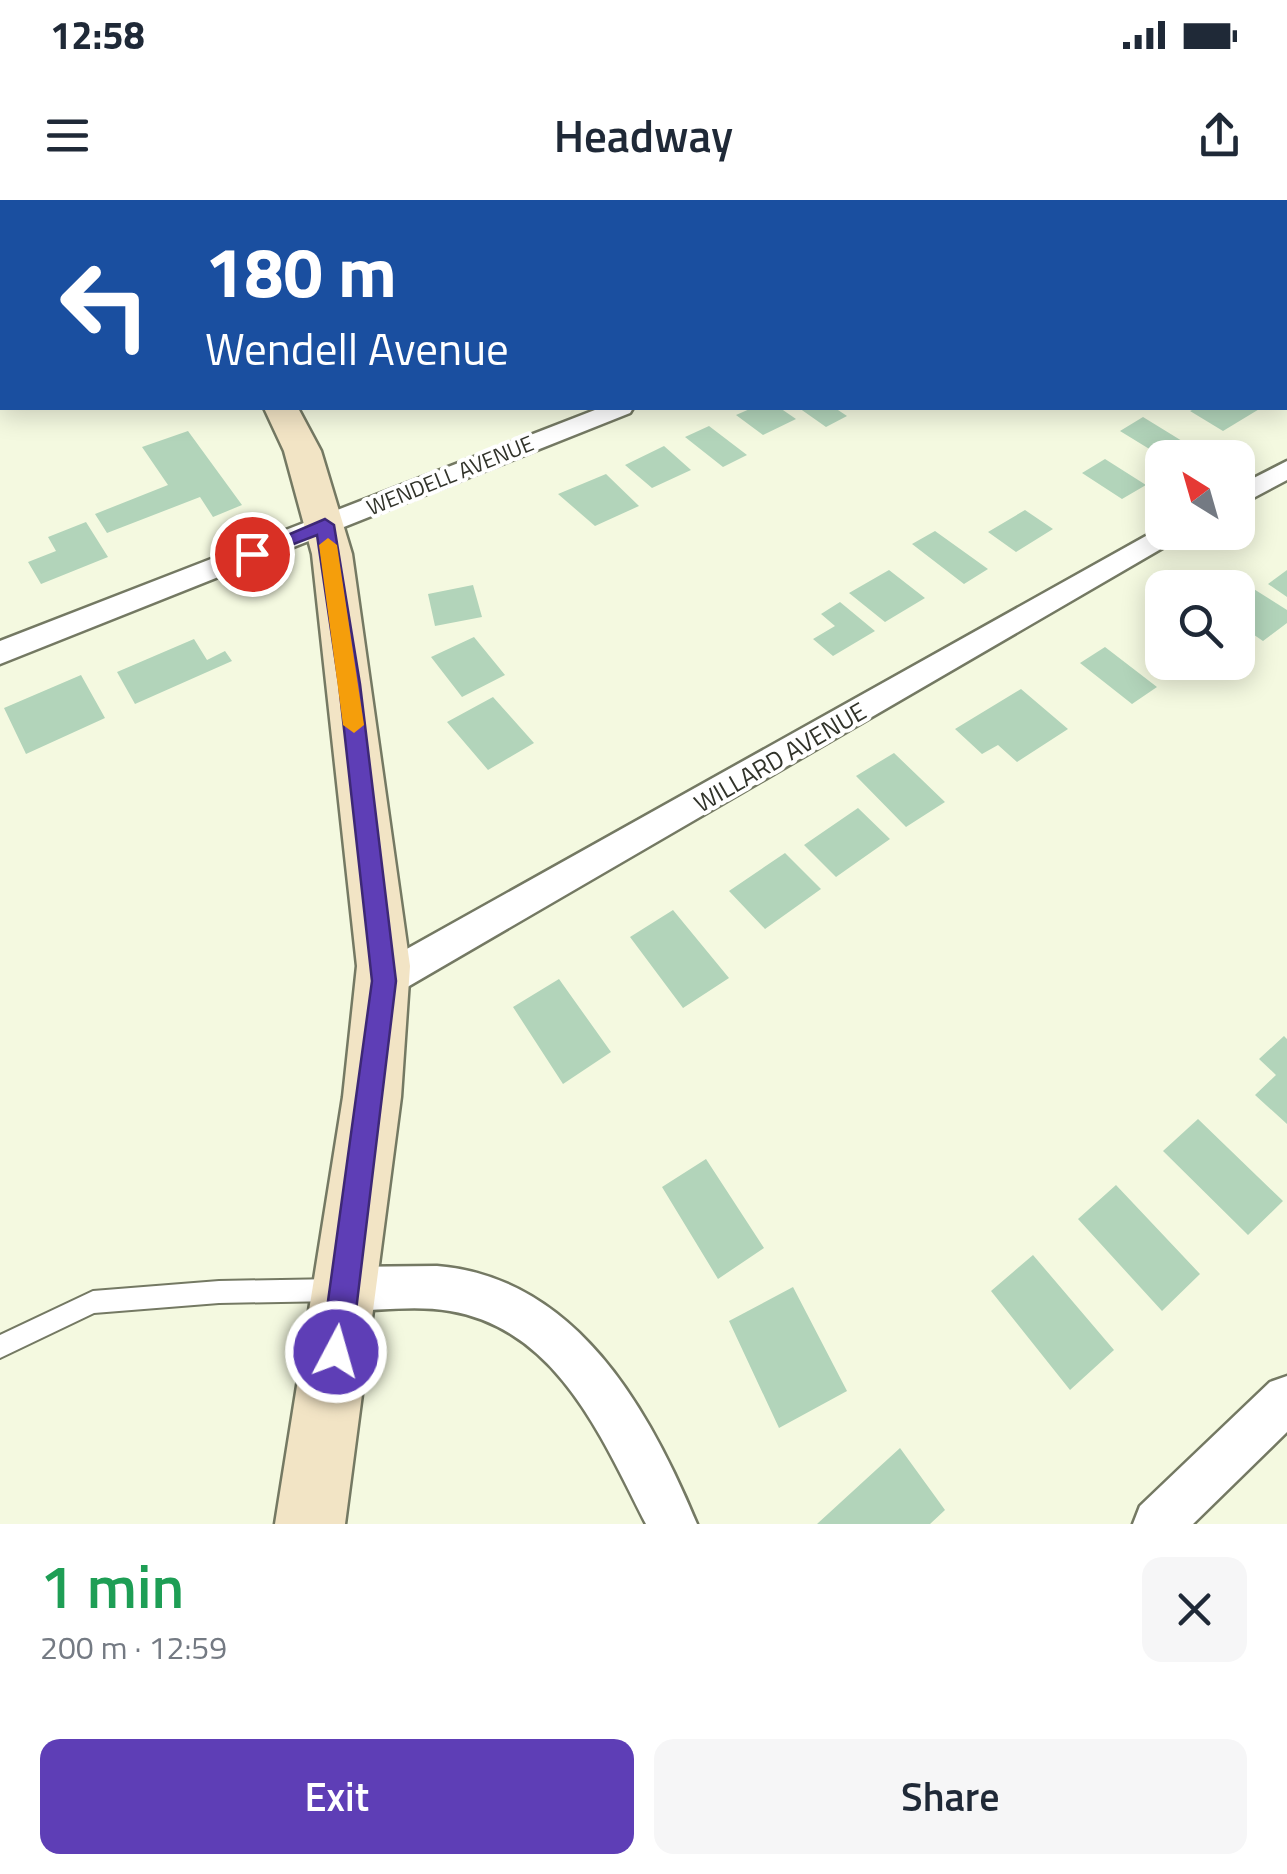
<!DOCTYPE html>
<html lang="en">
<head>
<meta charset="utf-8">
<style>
	:root { --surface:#fff; --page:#f6f6f7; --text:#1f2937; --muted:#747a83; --accent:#5e3eb6 }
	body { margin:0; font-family:"Titillium Web",sans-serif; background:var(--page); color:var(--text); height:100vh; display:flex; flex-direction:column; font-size:38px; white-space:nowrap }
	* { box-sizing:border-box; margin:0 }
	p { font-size:32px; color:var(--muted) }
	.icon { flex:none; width:55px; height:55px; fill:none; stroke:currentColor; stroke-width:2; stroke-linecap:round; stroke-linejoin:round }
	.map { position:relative; height:1324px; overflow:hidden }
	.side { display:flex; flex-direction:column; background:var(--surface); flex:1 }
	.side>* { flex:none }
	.banner { position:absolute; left:0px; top:0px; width:1288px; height:210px; box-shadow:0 5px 25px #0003; background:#1a4fa0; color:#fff; overflow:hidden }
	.needle { width:65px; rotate:323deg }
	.buttons { position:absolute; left:1145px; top:240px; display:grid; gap:20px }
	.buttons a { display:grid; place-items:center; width:110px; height:110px; border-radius:20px; background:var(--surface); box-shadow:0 5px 25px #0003; font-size:50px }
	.pin { position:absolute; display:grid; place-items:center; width:85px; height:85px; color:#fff; margin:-42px; border:5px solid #fff; border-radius:50%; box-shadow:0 2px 10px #0007 }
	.me { position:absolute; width:110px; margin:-55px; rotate:6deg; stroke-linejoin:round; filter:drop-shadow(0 0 8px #0008) }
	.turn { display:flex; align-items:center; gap:35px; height:210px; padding:0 40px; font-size:45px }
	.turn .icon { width:130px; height:130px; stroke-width:2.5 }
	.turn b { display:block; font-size:70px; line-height:85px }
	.round { display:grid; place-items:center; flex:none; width:105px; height:105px; border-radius:20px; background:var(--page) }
	.overview { display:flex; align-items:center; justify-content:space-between; height:170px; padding:0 40px }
	h1 { font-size:60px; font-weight:600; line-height:75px; color:#1e9e55 }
	.primary-button { display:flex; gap:20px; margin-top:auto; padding:20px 40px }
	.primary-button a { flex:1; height:115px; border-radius:20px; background:var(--accent); color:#fff; font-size:40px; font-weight:600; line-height:115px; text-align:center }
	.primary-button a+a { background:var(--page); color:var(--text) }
	.status { display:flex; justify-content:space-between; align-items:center; height:70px; padding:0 50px; background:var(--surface); direction:ltr }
	.status svg { height:28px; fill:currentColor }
	header { display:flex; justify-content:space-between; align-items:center; height:130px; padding:0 40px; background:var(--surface); font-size:45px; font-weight:600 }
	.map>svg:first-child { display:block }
</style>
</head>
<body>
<div class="status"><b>12:58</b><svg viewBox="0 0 49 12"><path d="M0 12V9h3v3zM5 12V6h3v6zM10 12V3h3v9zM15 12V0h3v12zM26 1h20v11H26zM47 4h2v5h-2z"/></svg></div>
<header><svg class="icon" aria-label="menu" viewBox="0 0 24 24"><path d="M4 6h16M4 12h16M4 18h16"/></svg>Headway<svg class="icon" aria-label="share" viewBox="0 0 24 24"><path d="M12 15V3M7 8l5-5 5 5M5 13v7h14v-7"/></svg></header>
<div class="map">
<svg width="1287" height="1324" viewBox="0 0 1287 1324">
	<rect width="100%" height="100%" fill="#f4f9e0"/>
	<path fill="#b2d4ba" d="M752,208H780L796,219L763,235L736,215Z
		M799,208H835L847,216L826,227Z
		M1196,208H1261L1223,231L1190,211Z
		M1143,217L1200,252L1190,258H1164L1120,231Z
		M709,226L747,255L723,267L685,237Z
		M188,231L242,305L213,317L200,297L107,333L95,314L168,285L142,247Z
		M664,246L691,270L652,288L625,265Z
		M1105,259L1146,285L1122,299L1082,273Z
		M606,274L639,306L595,326L558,294Z
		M1025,310L1053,329L1016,352L988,332Z
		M86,322L108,357L41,384L28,362L56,351L48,337Z
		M935,331L988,369L964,384L912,344Z
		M889,370L925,398L885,422L849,393Z
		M1287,370V397L1268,384Z
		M473,385L482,417L435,426L428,394Z
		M1249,386L1287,410V423L1263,441L1238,424V394Z
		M840,402L875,431L833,456L813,439L835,426L821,414Z
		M474,437L505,475L462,497L431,457Z
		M194,439L207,460L225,451L232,461L135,504L117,472Z
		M1105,447L1157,487L1132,504L1080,463Z
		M81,475L105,518L26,554L4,508Z
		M1021,489L1068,529L1017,562L998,545L982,554L955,529Z
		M493,497L534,543L488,570L447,522Z
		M894,553L945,602L906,627L856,576Z
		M858,608L890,639L836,677L804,645Z
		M785,653L821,689L765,729L729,691Z
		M673,710L729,778L683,808L630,737Z
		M559,779L611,852L563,884L513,807Z
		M1284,836L1287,839V924L1255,895L1276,875L1259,859Z
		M1198,919L1283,1001L1248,1035L1163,951Z
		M706,959L764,1048L718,1079L662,987Z
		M1116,985L1200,1074L1162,1111L1078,1019Z
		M1033,1055L1114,1150L1070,1190L991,1091Z
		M793,1087L847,1191L779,1228L729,1121Z
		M900,1248L945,1310L930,1324H817Z"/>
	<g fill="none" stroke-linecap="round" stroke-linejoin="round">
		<g stroke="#747963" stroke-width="4">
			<path id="lane" d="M336,1079L344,1082L347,1090L344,1098L336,1101L219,1103L94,1113L0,1158V1135L93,1091L219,1081Z"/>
		</g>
		<g stroke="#747963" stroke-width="5">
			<path id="street" d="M991,0H1015L1016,2H993Z
				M1285,148H1287V164H1285Z
				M0,161H2V175H0Z
				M600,208H633L630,213L0,464V441Z
				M1287,261V280L1238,306V286Z
				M1162,327V332H1190L397,793L384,798L371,793L365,781L371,769Z
				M437,1066C575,1077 649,1208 697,1324H646C602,1238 557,1129 450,1111C415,1105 377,1111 342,1111L326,1105L320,1089L326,1073L342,1067Z
				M1287,1176V1232L1193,1324H1133L1140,1306L1270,1182Z"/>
		</g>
		<g stroke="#747963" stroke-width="5">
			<path id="secondary" d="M83,0H113L115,2H85Z
				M264,208H298L321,251L352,354L410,766L401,897L345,1324H275L343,897L357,766L312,354L284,251Z"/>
		</g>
		<use href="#lane" fill="#fff" fill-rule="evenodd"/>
		<use href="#street" fill="#fff" fill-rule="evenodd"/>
		<use href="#secondary" fill="#f2e4c5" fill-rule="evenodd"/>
	</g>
	<path fill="#5e3eb6" stroke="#3d2876" stroke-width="2.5" d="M325,319L334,325L360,484L396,781L351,1152L346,1163L336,1167L325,1163L321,1152L372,781L339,484L317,335L252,360L243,354Z"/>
	<path fill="#f59e0b" d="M328,338L337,345L364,525L354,533L343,525L319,345Z"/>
	<g text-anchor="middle" stroke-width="8" stroke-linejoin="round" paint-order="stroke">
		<g font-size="22" fill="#31332a" stroke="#fff">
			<text transform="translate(450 275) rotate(-22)" y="8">WENDELL AVENUE</text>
		</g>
		<g font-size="25" fill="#31332a" stroke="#fff">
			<text transform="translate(780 557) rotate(-30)" y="9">WILLARD AVENUE</text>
		</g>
	</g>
</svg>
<div class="buttons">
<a><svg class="needle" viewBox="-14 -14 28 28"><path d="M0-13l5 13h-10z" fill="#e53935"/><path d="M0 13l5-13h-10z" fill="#747a83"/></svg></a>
<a><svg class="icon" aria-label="search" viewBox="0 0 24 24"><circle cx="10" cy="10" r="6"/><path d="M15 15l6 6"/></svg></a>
</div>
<div class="pin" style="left:252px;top:354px;background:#d93025"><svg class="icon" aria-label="arrive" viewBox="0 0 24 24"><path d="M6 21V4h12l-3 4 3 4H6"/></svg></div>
<svg class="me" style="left:336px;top:1152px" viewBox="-20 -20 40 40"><circle r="17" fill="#5e3eb6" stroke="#fff" stroke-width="3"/><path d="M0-11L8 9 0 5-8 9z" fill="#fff"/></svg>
<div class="banner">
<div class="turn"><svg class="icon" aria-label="left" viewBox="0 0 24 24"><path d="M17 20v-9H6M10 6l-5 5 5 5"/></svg><div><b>180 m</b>Wendell Avenue</div></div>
</div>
</div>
<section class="side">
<div class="overview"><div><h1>1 min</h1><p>200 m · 12:59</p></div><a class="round"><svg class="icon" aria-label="close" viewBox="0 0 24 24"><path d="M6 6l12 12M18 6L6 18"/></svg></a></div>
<div class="primary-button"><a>Exit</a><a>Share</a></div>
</section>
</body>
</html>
